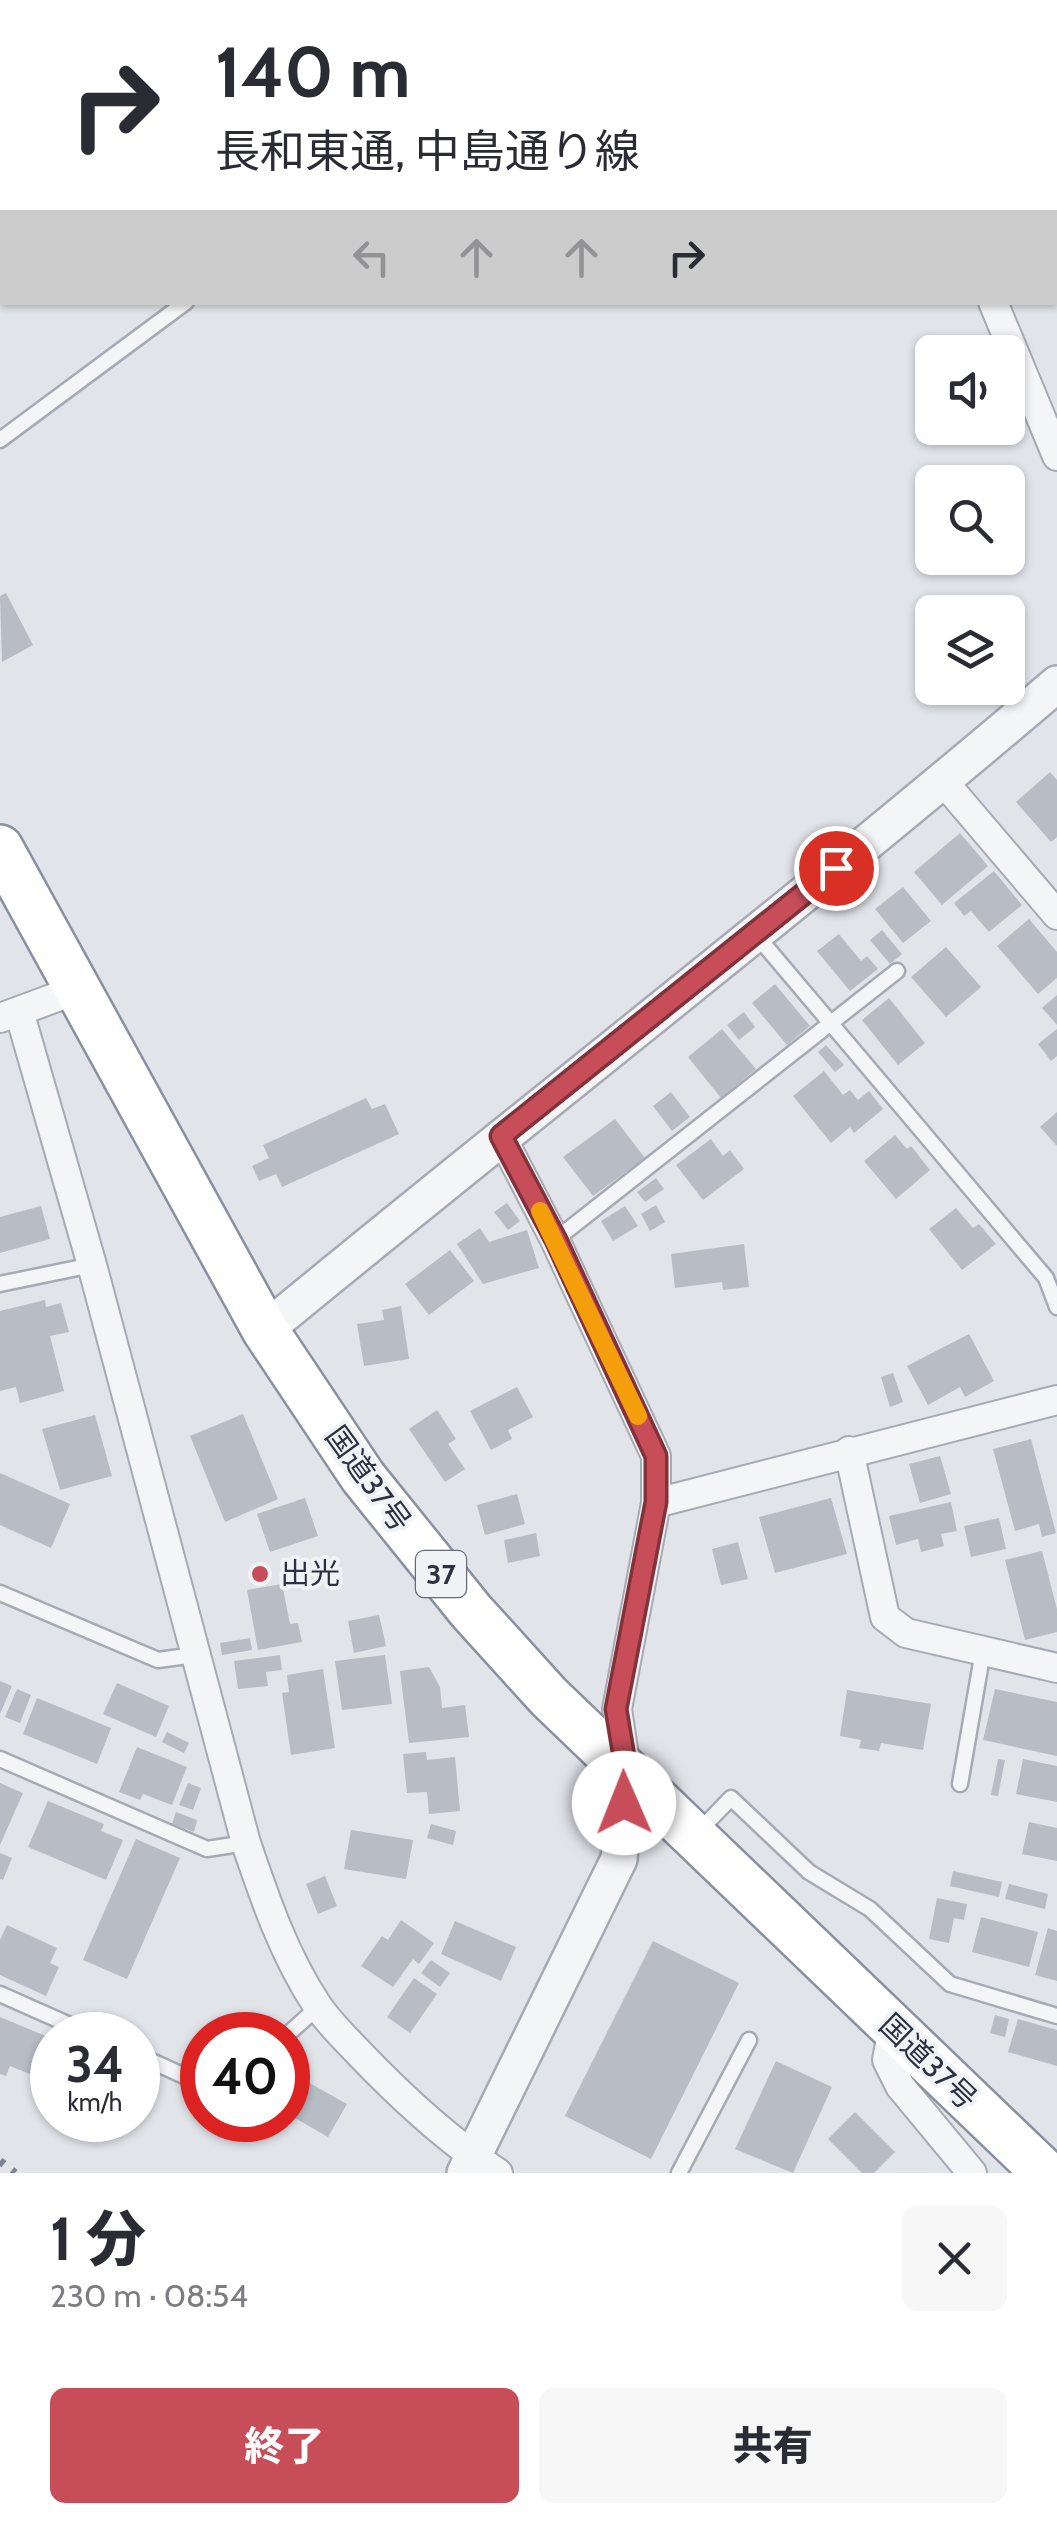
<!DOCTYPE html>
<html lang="ja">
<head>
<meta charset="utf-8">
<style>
	:root { --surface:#fff; --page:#f7f7f7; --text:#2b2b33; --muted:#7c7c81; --accent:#c74d59 }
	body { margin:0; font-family:Cabin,"Noto Sans JP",sans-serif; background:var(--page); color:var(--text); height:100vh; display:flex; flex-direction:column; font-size:38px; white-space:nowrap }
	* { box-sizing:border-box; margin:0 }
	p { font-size:32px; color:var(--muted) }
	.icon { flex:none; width:55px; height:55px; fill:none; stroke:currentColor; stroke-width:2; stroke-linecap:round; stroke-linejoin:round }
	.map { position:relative; height:2173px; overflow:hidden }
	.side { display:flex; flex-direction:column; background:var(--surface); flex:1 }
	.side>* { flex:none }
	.top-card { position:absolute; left:0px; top:0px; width:1058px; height:305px; box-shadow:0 2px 8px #0004; background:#fff; color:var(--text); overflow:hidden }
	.buttons { position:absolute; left:915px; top:335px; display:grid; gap:20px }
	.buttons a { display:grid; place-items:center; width:110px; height:110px; border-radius:15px; background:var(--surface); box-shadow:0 2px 8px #0004; font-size:50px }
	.speed { position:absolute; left:30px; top:2012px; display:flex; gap:20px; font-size:50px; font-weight:700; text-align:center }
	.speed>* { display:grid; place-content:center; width:130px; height:130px; border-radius:50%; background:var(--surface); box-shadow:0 2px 8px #0004; line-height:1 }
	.speed small { font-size:25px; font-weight:400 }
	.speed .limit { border:15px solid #d22; background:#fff; color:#111 }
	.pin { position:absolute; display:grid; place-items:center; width:85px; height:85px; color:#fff; margin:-42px; border:5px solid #fff; border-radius:50%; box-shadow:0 2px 10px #0007 }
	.me { position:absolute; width:110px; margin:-55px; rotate:359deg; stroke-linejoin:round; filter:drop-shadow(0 0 8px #0008) }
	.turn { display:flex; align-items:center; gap:35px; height:210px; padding:0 50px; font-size:45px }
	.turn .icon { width:130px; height:130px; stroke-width:2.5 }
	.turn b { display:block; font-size:70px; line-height:85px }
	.lanes { display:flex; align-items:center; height:95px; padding:0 50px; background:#0003; justify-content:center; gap:50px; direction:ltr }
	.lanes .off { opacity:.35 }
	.round { display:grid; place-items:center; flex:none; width:105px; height:105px; border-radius:15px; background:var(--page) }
	.overview { display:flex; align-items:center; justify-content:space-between; height:170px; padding:0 50px }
	h1 { font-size:60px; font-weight:800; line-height:75px }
	.button { display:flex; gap:20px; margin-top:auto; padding:20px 50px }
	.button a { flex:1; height:115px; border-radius:15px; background:var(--accent); color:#fff; font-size:40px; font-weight:800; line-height:115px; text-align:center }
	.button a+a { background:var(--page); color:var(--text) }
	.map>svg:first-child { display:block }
</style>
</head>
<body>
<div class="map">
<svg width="1057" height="2173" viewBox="0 0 1057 2173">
	<rect width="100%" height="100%" fill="#e1e4e9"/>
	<path fill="#b8bdc5" d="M6,593L33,645L2,662L0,596Z
		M1050,772L1057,780V837L1051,842L1016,802Z
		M960,833L988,866L942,905L914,872Z
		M994,871L1022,905L989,932L971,911L964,916L954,903Z
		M903,887L931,921L903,943L875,909Z
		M1029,919L1057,952V978L1038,994L997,946Z
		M882,930L902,954L890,964L870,940Z
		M839,934L861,961L867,956L878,969L850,991L817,951Z
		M946,947L981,987L946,1017L911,977Z
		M775,984L810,1026L787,1045L752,1003Z
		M1057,995V1025L1042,1008Z
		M889,998L925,1043L898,1065L862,1020Z
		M744,1012L755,1027L739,1040L727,1025Z
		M722,1029L756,1069L721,1098L688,1057Z
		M1057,1029V1056L1051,1061L1038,1044Z
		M826,1045L844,1065L835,1072L818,1052Z
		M824,1071L843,1095L850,1090L858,1100L869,1091L883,1109L854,1133L850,1127L831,1143L793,1096Z
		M671,1092L690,1117L672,1131L653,1106Z
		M366,1098L372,1109L385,1104L399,1134L282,1187L276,1174L259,1181L252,1166L269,1158L263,1145Z
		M1057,1112V1146L1040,1127Z
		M615,1119L645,1158L593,1196L563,1157Z
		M895,1135L907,1149L911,1146L930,1170L896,1199L864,1161Z
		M711,1139L723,1156L730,1150L744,1169L703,1200L676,1165Z
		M656,1178L664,1189L645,1202L637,1192Z
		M507,1203L520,1221L508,1230L494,1212Z
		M656,1205L665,1222L650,1231L641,1214Z
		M41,1206L50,1239L0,1253V1217Z
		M625,1206L638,1226L613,1241L601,1221Z
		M956,1208L973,1228L979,1224L996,1244L962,1270L929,1229Z
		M480,1228L489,1242L527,1230L539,1268L483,1284L457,1244Z
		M744,1244L749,1287L723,1290L722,1282L675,1288L671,1254Z
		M450,1250L474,1281L429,1315L405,1284Z
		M45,1300L46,1307L61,1303L69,1332L50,1336L64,1391L20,1403L16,1387L0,1391V1311Z
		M401,1306L409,1359L364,1366L357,1324L384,1320L382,1310Z
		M969,1334L994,1381L965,1397L960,1387L928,1405L907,1366Z
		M893,1373L903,1402L890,1407L881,1377Z
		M517,1387L533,1417L508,1430L512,1439L491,1450L470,1411Z
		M437,1410L456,1439L448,1444L465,1469L445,1482L409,1429Z
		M243,1414L278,1499L225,1522L190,1436Z
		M95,1415L112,1476L60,1490L42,1429Z
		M1031,1439L1056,1533L1042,1537L1039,1524L1015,1531L993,1449Z
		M940,1456L951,1494L920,1503L909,1464Z
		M0,1473L70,1504L51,1548L0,1525Z
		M517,1494L525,1524L485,1535L477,1505Z
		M305,1498L318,1536L270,1552L257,1514Z
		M831,1498L847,1554L775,1573L759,1517Z
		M951,1502L957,1531L941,1534L944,1546L921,1552L918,1539L896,1545L889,1516Z
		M999,1518L1006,1549L971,1557L964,1526Z
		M536,1533L540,1556L508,1563L504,1540Z
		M738,1542L748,1579L721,1585L712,1549Z
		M1042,1551L1057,1609V1632L1025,1640L1005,1560Z
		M282,1584L290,1624L298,1623L302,1642L258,1650L247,1590Z
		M379,1615L386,1646L354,1653L348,1621Z
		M250,1638L252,1650L222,1655L220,1643Z
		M280,1655L282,1670L266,1672L268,1686L238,1689L234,1661Z
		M385,1655L392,1704L342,1710L335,1661Z
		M429,1667L440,1687L442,1708L465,1705L469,1737L409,1743L400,1671Z
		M323,1669L335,1748L291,1755L282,1693L289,1692L287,1675Z
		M0,1681L12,1686L0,1714Z
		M117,1683L169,1706L156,1737L103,1714Z
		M17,1689L31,1695L20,1723L5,1717Z
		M995,1689L1057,1702V1756L983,1740Z
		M847,1690L931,1704L923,1750L881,1743L879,1751L859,1748L861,1740L840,1736Z
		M37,1698L111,1728L97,1764L23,1734Z
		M167,1732L189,1743L184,1753L162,1742Z
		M137,1747L187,1767L172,1805L143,1794L140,1800L119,1792Z
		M426,1752L427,1760L455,1757L460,1811L429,1814L427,1792L407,1793L403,1754Z
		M998,1759L1005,1760L998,1796L991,1795Z
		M1023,1759L1057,1766V1802L1016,1794Z
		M0,1783L23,1793L0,1845Z
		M188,1783L201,1788L193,1810L179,1805Z
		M48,1801L104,1824L101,1831L123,1840L106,1880L28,1847Z
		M176,1812L197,1820L194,1832L172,1824Z
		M1029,1822L1057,1828V1861L1022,1854Z
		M431,1824L456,1831L453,1845L427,1838Z
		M351,1830L413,1840L406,1879L344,1869Z
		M136,1839L180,1858L127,1979L83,1960Z
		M0,1853L12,1858L3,1880L0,1879Z
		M953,1871L1002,1882L999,1897L950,1886Z
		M325,1876L337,1906L318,1914L306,1884Z
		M1009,1884L1048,1894L1045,1909L1005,1899Z
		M937,1898L967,1904L964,1920L954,1918L949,1943L929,1939Z
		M981,1917L1038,1932L1029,1967L972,1952Z
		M401,1920L434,1943L419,1964L413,1959L393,1987L361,1966L382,1936L388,1940Z
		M455,1921L516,1947L501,1981L441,1954Z
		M7,1925L57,1948L50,1963L59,1967L46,1996L0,1975V1940Z
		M1048,1928L1057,1931V1981L1035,1975Z
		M653,1941L739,1983L651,2159L565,2116Z
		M431,1960L450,1973L440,1987L421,1973Z
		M414,1978L437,1994L410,2033L387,2017Z
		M995,2015L1009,2019L1005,2037L990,2033Z
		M0,2017L48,2037L32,2075L10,2066L6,2076L0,2074Z
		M1018,2019L1057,2030V2066L1008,2052Z
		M776,2061L832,2087L793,2173L735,2149Z
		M288,2071L347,2104L328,2137L288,2114Z
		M52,2079V2104L40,2095Z
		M855,2112L895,2152L874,2173H862L828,2139Z
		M72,2120H104L92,2135Z"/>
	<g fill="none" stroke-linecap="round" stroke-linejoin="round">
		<g stroke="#a6abb3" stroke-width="19">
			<path id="service" d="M182,0L184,2
				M0,161L2,164
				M0,440L186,302
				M757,936L1046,1278L1057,1307
				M555,1240L897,971
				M0,1284L92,1265
				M0,1593L158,1660L195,1655
				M0,1759L207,1849L246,1843
				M960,1784L983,1651
				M697,1833L731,1798L809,1872L870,1909L950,1984L1057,2016
				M0,1994L92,2035
				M287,2035L318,2007
				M138,2055L202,2084
				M679,2173L749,2040"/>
		</g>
		<g stroke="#a6abb3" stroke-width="32">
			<path id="minor" d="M282,2L285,0
				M1055,84L1057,82
				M0,213L2,211
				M993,302L1057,456
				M943,781L1057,915
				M19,1011L92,1265L246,1843C265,1899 284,1955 317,2005C328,2022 344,2037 358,2052C400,2096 446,2139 498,2173
				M0,1018L76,990
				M501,1136L555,1240L656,1456V1503L617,1709L626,1769
				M849,1451L885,1617L906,1633L1057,1668
				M656,1503L1057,1400
				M893,2028L887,2060L900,2086L972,2173"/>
		</g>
		<g stroke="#a6abb3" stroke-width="40">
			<path id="tertiary" d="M868,0L869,2
				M265,1330C528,1113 798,905 1057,684
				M465,2173L619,1859L627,1775"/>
		</g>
		<g stroke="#89909f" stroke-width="50">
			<path id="trunk" d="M0,848L265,1330L363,1477L471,1611L549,1697L1045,2173"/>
		</g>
		<use href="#service" stroke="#f3f5f7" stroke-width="14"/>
		<use href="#minor" stroke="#f3f5f7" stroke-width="28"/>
		<use href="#tertiary" stroke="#f3f5f7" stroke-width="35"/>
		<use href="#trunk" stroke="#fff" stroke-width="45"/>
		<path stroke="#7b8392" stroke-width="8" stroke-dasharray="5 10" stroke-linecap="butt" d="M0,2161L15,2173"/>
	</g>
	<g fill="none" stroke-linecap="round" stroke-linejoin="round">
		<g stroke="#81323a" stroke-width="25">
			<path id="route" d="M624,1803L627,1775L616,1709L656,1502V1456L556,1240L501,1136L836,868"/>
		</g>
		<use href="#route" stroke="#c74d59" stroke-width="18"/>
		<path stroke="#f59e0b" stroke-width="18" d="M540,1211L638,1416"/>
	</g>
	<circle fill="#c74d59" stroke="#f0f3f6" stroke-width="4" cx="260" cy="1574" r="10"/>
	<g text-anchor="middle" stroke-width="8" stroke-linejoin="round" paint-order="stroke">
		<rect fill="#f0f3f6" stroke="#656b77" stroke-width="2.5" x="416" y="1551" width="50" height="46" rx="8"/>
		<g font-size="28" font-weight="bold" fill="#2a3140">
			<text x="441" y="1584">37</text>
		</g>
		<g font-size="30" fill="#2a3140" stroke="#f0f3f6">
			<text transform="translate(368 1479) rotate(54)" y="10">国道37号</text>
			<text transform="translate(928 2062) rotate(44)" y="10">国道37号</text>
		</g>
		<g font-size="30" fill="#2a3140" stroke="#f0f3f6" text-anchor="start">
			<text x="280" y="1584">出光</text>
		</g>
	</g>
</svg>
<div class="buttons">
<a><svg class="icon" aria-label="sound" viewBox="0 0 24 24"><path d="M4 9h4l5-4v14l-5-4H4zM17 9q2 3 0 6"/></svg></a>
<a><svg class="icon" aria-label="search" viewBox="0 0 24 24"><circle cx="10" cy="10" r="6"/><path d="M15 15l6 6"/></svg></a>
<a><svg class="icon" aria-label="layers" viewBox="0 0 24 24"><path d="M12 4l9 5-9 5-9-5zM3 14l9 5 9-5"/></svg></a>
</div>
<div class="speed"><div>34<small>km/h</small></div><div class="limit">40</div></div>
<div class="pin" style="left:836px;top:868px;background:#d93025"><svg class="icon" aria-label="arrive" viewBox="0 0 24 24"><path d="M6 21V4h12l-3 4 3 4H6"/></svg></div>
<svg class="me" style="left:624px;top:1803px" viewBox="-20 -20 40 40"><circle r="19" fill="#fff"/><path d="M0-13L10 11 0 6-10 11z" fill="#c74d59"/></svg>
<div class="top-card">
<div class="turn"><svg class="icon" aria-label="right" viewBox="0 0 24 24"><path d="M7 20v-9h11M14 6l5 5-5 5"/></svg><div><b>140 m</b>長和東通, 中島通り線</div></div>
<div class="lanes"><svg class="icon off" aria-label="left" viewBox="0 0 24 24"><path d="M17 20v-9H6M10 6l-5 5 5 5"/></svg><svg class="icon off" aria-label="ahead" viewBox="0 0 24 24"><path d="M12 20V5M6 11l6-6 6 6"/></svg><svg class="icon off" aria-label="ahead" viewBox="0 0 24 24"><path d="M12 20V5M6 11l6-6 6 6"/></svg><svg class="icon" aria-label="right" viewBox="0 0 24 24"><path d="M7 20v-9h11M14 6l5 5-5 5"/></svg></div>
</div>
</div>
<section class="side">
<div class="overview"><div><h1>1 分</h1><p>230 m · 08:54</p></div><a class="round"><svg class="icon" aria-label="close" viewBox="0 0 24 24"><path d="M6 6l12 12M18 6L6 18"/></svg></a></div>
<div class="button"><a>終了</a><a>共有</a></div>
</section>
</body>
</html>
